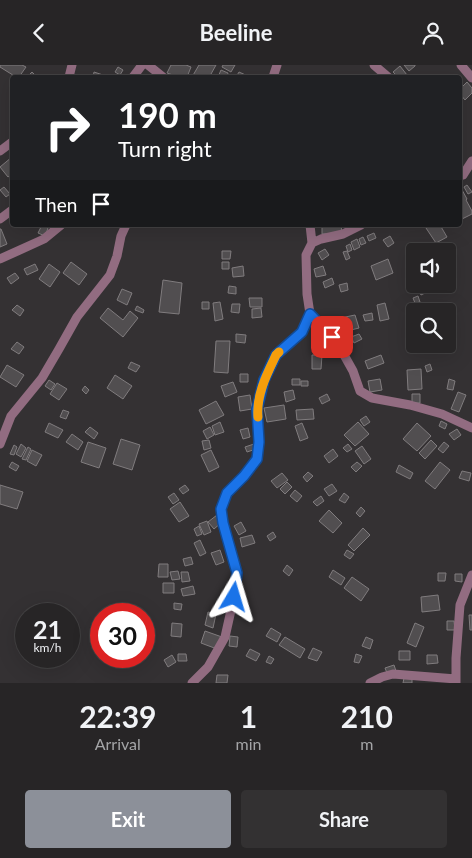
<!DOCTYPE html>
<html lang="en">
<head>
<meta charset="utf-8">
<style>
	:root { --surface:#272526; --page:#333132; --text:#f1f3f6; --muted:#a4a5a7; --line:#434243; --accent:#8c9099 }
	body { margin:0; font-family:Lato,sans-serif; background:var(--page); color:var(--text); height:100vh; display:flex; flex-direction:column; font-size:19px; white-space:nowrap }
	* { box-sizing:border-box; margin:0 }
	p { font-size:16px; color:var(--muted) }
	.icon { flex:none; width:28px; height:28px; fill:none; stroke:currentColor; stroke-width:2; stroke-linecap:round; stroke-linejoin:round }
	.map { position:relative; height:618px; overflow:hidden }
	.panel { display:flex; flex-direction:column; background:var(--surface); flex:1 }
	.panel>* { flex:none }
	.banner { position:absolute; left:10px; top:10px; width:452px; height:152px; border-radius:5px; box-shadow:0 5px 20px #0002,0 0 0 1px var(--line); background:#202124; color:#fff; overflow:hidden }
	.tools { position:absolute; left:406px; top:178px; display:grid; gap:10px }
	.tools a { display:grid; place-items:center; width:50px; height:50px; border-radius:5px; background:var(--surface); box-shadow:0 5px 20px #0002,0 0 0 1px var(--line); font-size:25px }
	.speed { position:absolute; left:15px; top:538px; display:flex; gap:10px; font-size:25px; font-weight:700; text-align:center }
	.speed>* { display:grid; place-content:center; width:65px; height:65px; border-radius:50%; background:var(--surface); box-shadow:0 5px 20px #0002,0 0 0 1px var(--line); line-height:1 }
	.speed small { font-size:12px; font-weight:400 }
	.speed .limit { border:8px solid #d22; background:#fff; color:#111 }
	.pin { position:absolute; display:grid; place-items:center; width:42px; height:42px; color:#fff; margin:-21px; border-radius:10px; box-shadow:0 2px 8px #0006 }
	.me { position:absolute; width:55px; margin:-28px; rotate:7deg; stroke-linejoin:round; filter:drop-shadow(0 0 4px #0008) }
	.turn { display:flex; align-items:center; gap:18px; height:105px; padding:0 25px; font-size:22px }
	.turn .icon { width:65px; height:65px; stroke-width:2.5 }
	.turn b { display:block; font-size:35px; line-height:42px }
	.then { display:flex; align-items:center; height:48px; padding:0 25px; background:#0003; gap:10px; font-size:19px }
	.eta { display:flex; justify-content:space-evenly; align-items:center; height:85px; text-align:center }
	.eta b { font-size:30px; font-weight:700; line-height:35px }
	.action { display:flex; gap:10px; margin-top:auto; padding:10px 25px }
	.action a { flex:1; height:58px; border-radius:5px; background:var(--accent); color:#fff; font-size:20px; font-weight:700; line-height:58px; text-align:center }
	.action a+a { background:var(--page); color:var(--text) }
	header { display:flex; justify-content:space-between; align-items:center; height:65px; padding:0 25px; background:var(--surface); font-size:22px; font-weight:700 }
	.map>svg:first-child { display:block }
</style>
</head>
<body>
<header><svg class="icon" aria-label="back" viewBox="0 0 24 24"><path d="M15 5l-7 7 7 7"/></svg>Beeline<svg class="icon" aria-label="person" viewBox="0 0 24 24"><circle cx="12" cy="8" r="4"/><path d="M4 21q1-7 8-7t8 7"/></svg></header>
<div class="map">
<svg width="472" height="618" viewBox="0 0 472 618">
	<rect width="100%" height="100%" fill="#343133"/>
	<path fill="#514e50" stroke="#807c7e" d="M0,0H22L26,2L19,12H16L0,2Z
		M171,0H186L191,2L187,12H179L167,8Z
		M199,0H216L211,9L217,12H192Z
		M223,0H235L231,7L222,2Z
		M404,0H415V1L409,6Z
		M400,1L407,10L403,12H398L393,7Z
		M118,2L123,5L120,10L115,7Z
		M221,5L228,8L227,12H218Z
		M32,7L37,12H27Z
		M94,7L103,10V12H93Z
		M239,7L250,12H236Z
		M467,17L472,23V28L465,35L460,29V24Z
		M12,92V109L8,112L0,102Z
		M467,120L472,127L468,129L464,122Z
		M4,122L10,129L6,132L0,125Z
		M461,123L467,134L466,135L472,146V149L460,155V124Z
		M42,160L48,163L45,171L38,168Z
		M322,160H341L342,168L322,169Z
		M431,160H440L447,172L436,178L426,163Z
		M0,164H1L7,179L0,182Z
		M374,168L376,173L369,176L367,171Z
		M390,171L394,178L388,182L383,175Z
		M363,172L366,178L361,180L359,174Z
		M357,174L360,182L354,185L351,177Z
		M350,179L352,185L348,187L346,181Z
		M325,184L329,190L322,195L318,188Z
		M450,184L452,192L448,193V186H444L443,185Z
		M222,186H231L230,194H222Z
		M347,186L350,193L346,195L343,187Z
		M388,194L393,208L376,215L371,201Z
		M71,197L87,209L79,220L63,208Z
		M222,197H229V204H222Z
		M35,199L38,205L27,210L24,204Z
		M49,199L60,207L50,222L39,214Z
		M243,201L244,211L233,212L232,203Z
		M323,201L326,210L316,212L314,204Z
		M15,208L19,213L11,219L7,213Z
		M332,213L334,219L325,223L323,217Z
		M163,215L182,218L179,249L159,247Z
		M347,218L348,225L341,227L339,220Z
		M416,219H438L439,221L421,230Z
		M229,221L236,222V229L228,228Z
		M122,224L132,228L127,240L117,235Z
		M418,231L420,237L415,238L413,233Z
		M249,233H262V242H250Z
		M202,237H209V244H202Z
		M220,237L223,254L215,256L213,238Z
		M385,238L389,254L380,256L377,240Z
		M232,239H240L239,248L231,247Z
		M17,240L24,245L20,251L12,245Z
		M137,241L144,245L143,248L135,245Z
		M108,243L123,255L130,246L138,253L123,272L100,253Z
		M261,243L262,252L252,253V244Z
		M372,248L373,255L365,256L363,250Z
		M355,250L359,263L335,269L331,255Z
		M236,269L246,270L245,278L236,277Z
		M359,269L362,274L354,278L351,272Z
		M331,274L336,281L330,285L325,278Z
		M216,276H230L228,308L214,307Z
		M17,277L24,282L19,289L11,284Z
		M312,290H322L321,304H312Z
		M381,290L384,298L368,304L365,296Z
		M131,297L140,301L136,307L128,303Z
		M430,299L432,305L427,307L425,301Z
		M7,300L24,310L16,322L0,312Z
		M421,304L422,324L408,325L407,305Z
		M240,309H248V317H240Z
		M115,310L132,321L123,334L107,323Z
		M292,314H300V320H292Z
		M380,314L382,325L370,327L368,316Z
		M449,314L455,316L453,325L447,324Z
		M49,315L55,319L51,325L45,321Z
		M301,316H308V321H301Z
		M233,317L237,327L225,332L221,321Z
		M57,318L67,324L59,335L50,329Z
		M85,321L89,325L86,329L82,325Z
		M293,325L295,334L286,337L284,327Z
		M458,327L466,330L459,347L451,344Z
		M327,329L330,335L322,339L319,333Z
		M412,329H420V338H412Z
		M250,330L252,344L240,346L238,332Z
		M216,336L224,350L206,359L199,345Z
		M284,340L286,354L267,357L264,343Z
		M313,344L314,354L297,355L296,345Z
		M63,345L69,347L66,354L60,352Z
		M366,351L370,357L364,361L360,355Z
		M441,356L447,359L445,364L439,361Z
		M220,357L224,367L215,370L212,361Z
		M358,357L369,369L355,381L344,370Z
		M49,358L63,365L58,373L45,367Z
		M302,358L308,373L300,376L295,361Z
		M417,358L431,371L417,386L403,374Z
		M90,362L98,368L94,374L85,367Z
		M210,362L214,370L207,374L203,366Z
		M248,363L250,372L243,374L240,365Z
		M457,364L461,370L454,375L449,369Z
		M72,369L83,377L78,385L66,377Z
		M121,374L140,380L132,405L113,399Z
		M209,375L211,383L204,385L202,376Z
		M431,375L437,381L425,394L419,388Z
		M88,377L106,383L99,403L81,397Z
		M444,377L449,381L443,388L438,384Z
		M21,379L26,383L21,392L16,389Z
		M254,379L256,384L247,387L245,382Z
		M348,379L352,384L347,387L343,383Z
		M14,380L17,382L14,390L10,389Z
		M362,381L371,394L364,399L355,386Z
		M28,382L31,384L26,395L22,394Z
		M333,384L338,391L329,398L324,391Z
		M32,385L42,390L36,401L27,396Z
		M211,385L219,402L209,407L201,390Z
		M12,397L19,401L16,406L9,402Z
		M357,397L362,401L356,407L351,402Z
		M440,397L450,405L435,424L425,416Z
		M399,400L413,408L410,414L396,407Z
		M462,406L471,408L469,416L459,413Z
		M308,407L313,411L307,417L303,412Z
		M282,408L288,415L277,423L271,416Z
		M287,417L292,422L285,429L280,424Z
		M332,419L337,426L329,431L324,424Z
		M0,420L23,427L17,444L0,439Z
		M185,420L189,425L183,429L179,424Z
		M295,425L302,431L297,437L290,431Z
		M174,428L179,435L173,439L168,432Z
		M344,428L349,432L345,438L339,435Z
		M321,431L324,436L317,441L313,437Z
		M180,437L189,451L179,457L170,444Z
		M361,442L365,446L360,452L356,448Z
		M329,445L342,458L333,468L319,456Z
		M217,450L222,457L214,464L208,457Z
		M207,456L211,467L204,470L199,459Z
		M241,457L246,466L239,470L234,461Z
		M199,461L202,469L197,471L194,464Z
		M363,463L370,470L354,486L348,480Z
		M273,467L276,472L270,476L267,471Z
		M252,470L255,478L242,482L240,473Z
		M200,475L206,488L200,491L194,478Z
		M220,485L224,497L216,500L211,488Z
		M347,485L354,489L350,494L344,490Z
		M191,492L193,499L185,501L183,494Z
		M159,499H168V512H158Z
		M287,500L293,505L289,511L283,506Z
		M333,505L345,513L341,520L329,512Z
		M178,506L180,514L172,515L170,507Z
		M181,507H188L190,516L182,517Z
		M438,508H446L445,516H438Z
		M455,509H462V517L455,516Z
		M352,512L369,524L361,536L344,523Z
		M163,518H174V528H163Z
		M193,521L195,529L183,531L181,524Z
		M438,530L440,545L422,547L421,532Z
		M174,538L182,539L181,545L174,544Z
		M208,547L216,549L213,563L205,560Z
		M469,550H472V565H470Z
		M447,556H454L455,565H447Z
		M172,558L182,559L181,572L171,571Z
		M415,558L424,562L416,582L407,578Z
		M271,563L281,569L277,577L266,571Z
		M205,566L222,572L217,584L201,578Z
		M230,571L238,572L237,582L229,581Z
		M285,572L305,584L300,593L279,580Z
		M366,572L373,575L370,584L362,581Z
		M313,583L322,587L317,596L308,593Z
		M250,584L260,589L256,596L246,591Z
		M399,586H410V595H399Z
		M178,589H186L187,596H178Z
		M356,589L362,591L359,598L354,597Z
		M172,590L176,597L168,602L164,595Z
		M427,590H437L438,598L427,599Z
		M269,591L274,594L271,599L266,597Z
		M394,600L396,606L387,608L385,603Z
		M217,610H228L227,618H216Z
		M404,613L412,614V618H403Z"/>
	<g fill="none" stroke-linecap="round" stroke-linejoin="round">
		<path stroke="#926c81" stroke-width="9" d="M148,0L163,12
			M374,0L388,12
			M461,0L472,13
			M69,12L72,0
			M133,12L142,0
			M273,12L277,0
			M0,86L12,77
			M460,111L463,110L472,96
			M0,154L12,145
			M310,160L312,178L306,190L307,229L310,249L339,281L353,306L360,326L372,333L410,340L442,349L472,363
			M312,178L321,174L343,169L361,160
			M0,194L44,174L61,160
			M0,379L11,351L42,313L59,284L77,252L110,210L117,191L121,171L126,160
			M192,618L208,602L225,572L234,532L237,508L223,458L221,444L227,428L244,411L257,394L259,377L257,344L264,315L276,290L302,267L310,249
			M370,618L382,612L393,609L456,614
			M456,618V593L460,540L472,510"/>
	</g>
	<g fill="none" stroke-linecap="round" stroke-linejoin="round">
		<g stroke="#114b97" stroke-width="12">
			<path id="route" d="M234,532L237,508L223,458L221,444L227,428L244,411L257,394L259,377L257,344L264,315L276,290L302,267L310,249L332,272"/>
		</g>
		<use href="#route" stroke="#1a73e8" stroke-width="9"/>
		<path stroke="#f59e0b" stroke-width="9" d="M258,352C256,330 267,309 276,290L279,287"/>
	</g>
</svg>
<div class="tools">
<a><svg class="icon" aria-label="sound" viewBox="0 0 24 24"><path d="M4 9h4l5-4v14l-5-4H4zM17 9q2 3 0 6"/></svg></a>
<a><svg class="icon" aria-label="search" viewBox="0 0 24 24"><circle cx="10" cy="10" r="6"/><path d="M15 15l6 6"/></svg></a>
</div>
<div class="speed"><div>21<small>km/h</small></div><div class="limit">30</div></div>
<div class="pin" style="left:332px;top:272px;background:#d93025"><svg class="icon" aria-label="arrive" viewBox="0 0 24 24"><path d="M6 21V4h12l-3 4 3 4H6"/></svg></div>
<svg class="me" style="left:234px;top:532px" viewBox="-20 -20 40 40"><path d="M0-17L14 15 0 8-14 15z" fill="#1a73e8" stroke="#fff" stroke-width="4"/></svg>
<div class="banner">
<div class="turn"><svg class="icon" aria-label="right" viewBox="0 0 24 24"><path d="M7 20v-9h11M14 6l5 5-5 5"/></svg><div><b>190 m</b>Turn right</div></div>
<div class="then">Then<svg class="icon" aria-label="arrive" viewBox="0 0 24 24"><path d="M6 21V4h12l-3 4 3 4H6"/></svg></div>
</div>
</div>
<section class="panel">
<div class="eta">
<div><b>22:39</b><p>Arrival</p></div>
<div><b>1</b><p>min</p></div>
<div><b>210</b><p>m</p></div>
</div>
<div class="action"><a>Exit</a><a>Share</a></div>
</section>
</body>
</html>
